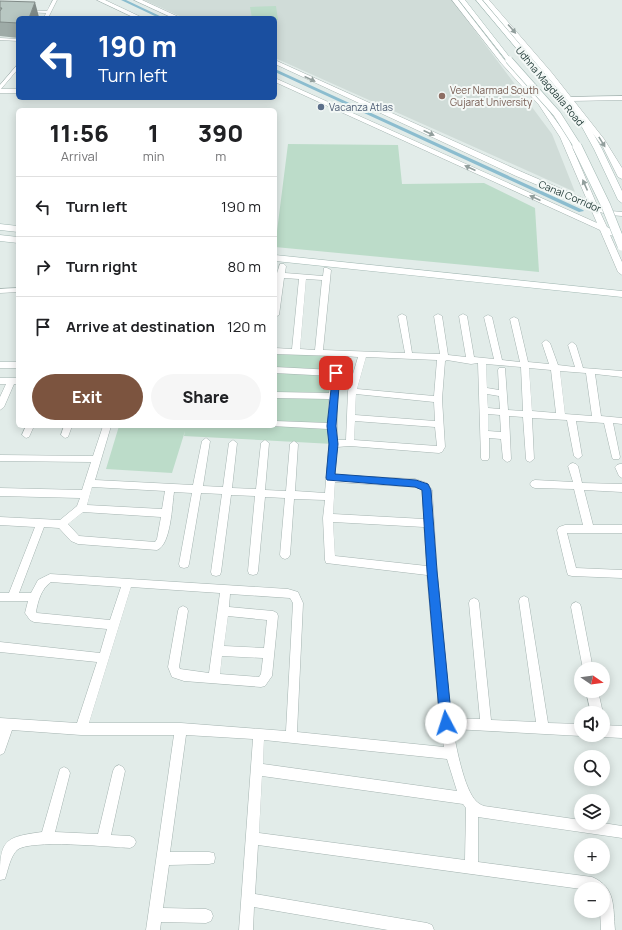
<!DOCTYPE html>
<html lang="en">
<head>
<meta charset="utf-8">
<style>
	:root { --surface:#fff; --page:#f6f6f6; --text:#202124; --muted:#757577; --line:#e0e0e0; --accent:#7c543f }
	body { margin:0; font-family:Manrope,sans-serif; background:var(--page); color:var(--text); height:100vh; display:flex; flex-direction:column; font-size:15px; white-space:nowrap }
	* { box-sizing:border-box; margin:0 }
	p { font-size:13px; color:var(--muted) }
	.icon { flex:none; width:22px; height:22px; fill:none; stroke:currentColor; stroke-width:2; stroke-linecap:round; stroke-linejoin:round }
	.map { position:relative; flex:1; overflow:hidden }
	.sheet { position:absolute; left:16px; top:108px; width:261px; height:320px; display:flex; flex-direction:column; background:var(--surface); border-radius:6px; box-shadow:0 2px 10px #0003 }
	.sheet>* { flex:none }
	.top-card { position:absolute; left:16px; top:16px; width:261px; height:84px; border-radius:6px; box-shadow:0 2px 10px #0003; background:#1a4fa0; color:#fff; overflow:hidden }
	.needle { width:26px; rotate:103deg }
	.tools { position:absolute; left:574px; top:662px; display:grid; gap:8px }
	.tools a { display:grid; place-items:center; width:36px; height:36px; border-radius:50%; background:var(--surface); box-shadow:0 2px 10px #0003; font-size:20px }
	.pin { position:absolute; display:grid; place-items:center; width:34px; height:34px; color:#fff; margin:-17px; border-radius:8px; box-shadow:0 2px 6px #0006 }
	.me { position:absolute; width:44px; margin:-22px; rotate:355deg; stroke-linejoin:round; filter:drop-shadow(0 0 3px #0008) }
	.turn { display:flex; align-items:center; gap:14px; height:84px; padding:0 16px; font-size:18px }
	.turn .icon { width:52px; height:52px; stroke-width:2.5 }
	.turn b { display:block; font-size:28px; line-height:34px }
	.eta { display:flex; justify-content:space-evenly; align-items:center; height:68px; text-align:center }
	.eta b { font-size:24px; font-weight:800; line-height:28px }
	.cta { display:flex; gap:8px; margin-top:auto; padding:8px 16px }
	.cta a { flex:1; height:46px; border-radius:24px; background:var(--accent); color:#fff; font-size:16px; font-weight:800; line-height:46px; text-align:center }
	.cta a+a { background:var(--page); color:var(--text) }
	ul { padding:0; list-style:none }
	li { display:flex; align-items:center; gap:12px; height:60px; padding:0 16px; border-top:1px solid var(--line) }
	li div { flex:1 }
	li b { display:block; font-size:15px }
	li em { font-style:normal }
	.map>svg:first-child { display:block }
</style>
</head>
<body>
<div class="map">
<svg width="622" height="930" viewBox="0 0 622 930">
	<rect width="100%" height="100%" fill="#e2ece9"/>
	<path fill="#d0dcd8" d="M144,0H452L552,134L575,192L275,58V18H184Z"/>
	<path fill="#bcdcc9" d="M276,6L278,20H275V18H252L250,7Z
		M288,144L398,145L402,184L484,183L535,208L539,272L275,247Z
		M275,351L339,354L333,444L184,436L185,431L172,473L106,469L119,426H275Z"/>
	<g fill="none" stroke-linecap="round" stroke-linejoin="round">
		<path fill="#8cbdcf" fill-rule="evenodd" d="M121,0H126L164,18H159Z
			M275,69L583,210L584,211L579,212L275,72Z"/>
		<g stroke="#a5b4b1" stroke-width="1">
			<path id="minor" d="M53,0H57L48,18H44L46,13L25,12L23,11L25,10L47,11Z
				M0,38L18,39V41L0,40Z
				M18,64V69L1,89H18V93H0V85Z
				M622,96V100L571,101L568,99L571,97Z
				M280,264H284L286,266L285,273L323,276L324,268H327L331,270L323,350L405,353L398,316L402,314L406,316L412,353L440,354L434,316L438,314L442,316L448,355L466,357L459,316L463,314L467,316L474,357L494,359L484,317L488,315L492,317L502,360L520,362L510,319L514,317L518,319L528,362L549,364L542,343L546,340L550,343L558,365L575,367L568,345L572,342L576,345L583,368L622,371V377L595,374L601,416L622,418V424L613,423L620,457L619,459H613L612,457L604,423L576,421L582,456L578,459L574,456L567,420L532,418L534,459L530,462L527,461L526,459L523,417L509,416L511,459L510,461L507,462L503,459L501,439L489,438V458L488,460H482L481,458L478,363L471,364L447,360L445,361L442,399L445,447L442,452L439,453L350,446L337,447L335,475L415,479L427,483L432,490L437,571L451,718L480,719L469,603L470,600L474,598L478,600L479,603L491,720L536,722L519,601L520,598L524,596L528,598L548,723L581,724V735H583L581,736L453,729C456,746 464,789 476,801C478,803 481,805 484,806L581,820V823H603L622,826V838L478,817V862L592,877C616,887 613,907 615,930H601L600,911H603V889H581L258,845L255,894L427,923L432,925L434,930H388L254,907L253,930H239L253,739L186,735L170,852H209L214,853L215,858L214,863L209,864L169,865L163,908L206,909L211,911L213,916L211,921L206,923L161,922L160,930H146L174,735H81L12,730L4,753L0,755V718L77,723L97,662L0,652V642L100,653L107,629L34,622L30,620L25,613L28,601H0V593H9L35,527L0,525V517L60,520L77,506L80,498L0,496V488L82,490L91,462L0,461V455L93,456L103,426H111L95,480L193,485L202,441L206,438L210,441L203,486L223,487L229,443L233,440L237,443L232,488L256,489L261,443L265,440L269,443L265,490L286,491L290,444L294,441L298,444L295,491L325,493L329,444L328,429L272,426H275V421L328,423L329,399L275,398V392L329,393L332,376L275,373V367L333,370L336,356L275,354V348L292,349L299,279L284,278L279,315L275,317V289L277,277H275V273H277ZM306,279L322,280L315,350L300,349ZM344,356L358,357L348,391L346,440H337V396ZM366,357L437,360L434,396L357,389ZM486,364L521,367L523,411L508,410L505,368H499L498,370L499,390L487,388ZM529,368L551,370L556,413L532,411ZM560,371L586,373L592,416L565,414ZM356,394L434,402L435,421L355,415ZM487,394L499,396L500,409L488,408ZM488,414L500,415L501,432L488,431ZM355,421L435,427L437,446L354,440ZM335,482L415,487L421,489L422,491L424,519L333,514ZM92,487L165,491L162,509L87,505ZM174,492L192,493L179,564L180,567L184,568L188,567L189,564L201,493L222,494L211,572L212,575L216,576L220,575L221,572L231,495L255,496L248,571L249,574L253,575L257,574L258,571L265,497L285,498L280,555L282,558L285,559L288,558L290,555L294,499L325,500L323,518L325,560L326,563L427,575L440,723L444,747L297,732L303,603L298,592L288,589L50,574L38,580L31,593H19L44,527L59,528L71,541L78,544L157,550C171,545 172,505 174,492ZM83,512L161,517L157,539L155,542L79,536L68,524ZM333,522L424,527L427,566L335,556ZM51,582L121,587L110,620L37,613L36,612C38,601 41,589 51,582ZM131,587L220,593L209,673L180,669L179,667L188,611L187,608L183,606L179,608L178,611L168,667L172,677L184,681L261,687L265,686L272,676L278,616L277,613L273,611L229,607L230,594L290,598L293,603L286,731L181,723H89ZM228,616L267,620L264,648L224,646ZM222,656L263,658L261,674L259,677L220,674ZM264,740L447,759L457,791L263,764ZM262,776L463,804L466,808L465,860L259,833Z
				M18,288V292L0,293V289Z
				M0,362H18V368H0Z
				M0,378H18V384H14L4,407L0,410V397L6,384H0Z
				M26,426H34L29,437L26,438L22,435Z
				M64,426H72L68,437L65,438L61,435Z
				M573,463L576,464L578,466L582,483L622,484V492L584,490L593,525H622V533H567L576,568L622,570V578L572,576L568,575L567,572L557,530L559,527L565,525H583L574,489L535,488L532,487L530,484L532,481L535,480L573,482L568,466L570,464Z
				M620,464H622V478L619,476L615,467L617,465Z
				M576,602L580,604L581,607L593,669H583L571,607L572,604Z
				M586,691H598L603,713H591Z
				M603,725L622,726V738L603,737L599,735H603Z
				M119,765L123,767L125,771L111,835L130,836L134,838L136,842L134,846L130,848C111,847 29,839 17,850C10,857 8,870 5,879L0,880C0,841 3,837 42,832L60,769L64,767L68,769L70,773L55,832L98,834L113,771L115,767Z"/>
		</g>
		<g stroke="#a5b4b1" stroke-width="1">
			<path id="tertiary" d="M97,0H105L143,18H135Z
				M134,0H142L181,18H173Z
				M452,0H458L506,62L543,103L568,137L597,205L611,211L622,212V216L610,215L600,212L607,227L622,234V239L610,235L622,262V275L618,272L600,230L275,82V78L277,79L597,223L590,207L516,176L275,64V60L277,61L522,172L587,200L560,137L539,105L502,64Z
				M483,0H489L552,73L604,139L622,168V179L618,177L603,147L572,106Z"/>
		</g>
		<g stroke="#a1b7b2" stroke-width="1">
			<path id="secondary" d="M459,0H465L511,59V61H507Z
				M476,0H482L589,126L602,149L622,191V203L618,200L594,149L582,127Z
				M0,224L18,226V232L0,230Z
				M0,235L18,237V243L0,241Z
				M275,255L622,291V297L275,261Z"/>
		</g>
		<use href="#minor" fill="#fff" fill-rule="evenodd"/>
		<use href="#tertiary" fill="#fff" fill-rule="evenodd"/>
		<use href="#secondary" fill="#fff" fill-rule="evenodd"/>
		<g stroke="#a1b7b2" stroke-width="8" stroke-linecap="butt">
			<path id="secondary-bridge-far1" d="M509,60L557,114L578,147"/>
		</g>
		<g stroke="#a1b7b2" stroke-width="10" stroke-linecap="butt">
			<path id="secondary-bridge" d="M577,146L606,206L622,246"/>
		</g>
		<use href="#secondary-bridge-far1" stroke="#fff" stroke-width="7"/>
		<use href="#secondary-bridge" stroke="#fff" stroke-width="9"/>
	</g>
	<path fill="#9eaba7" d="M0,1L39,17L38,18H18V38L0,36Z"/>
	<path fill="#818b88" d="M35,2L39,17L38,18H29Z"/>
	<path fill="#b8c7c2" stroke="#818b88" d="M0,1L35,2L29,18H18V23L0,22V11L2,8H0Z"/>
	<defs><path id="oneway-solid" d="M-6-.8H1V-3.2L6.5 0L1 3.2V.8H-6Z"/></defs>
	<g fill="#919e9c">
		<use href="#oneway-solid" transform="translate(512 29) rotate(49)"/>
		<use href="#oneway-solid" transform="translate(310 79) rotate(25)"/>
		<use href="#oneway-solid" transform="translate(429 133) rotate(25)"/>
		<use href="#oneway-solid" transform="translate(602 142) rotate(58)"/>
		<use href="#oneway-solid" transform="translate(470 168) rotate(-156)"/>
		<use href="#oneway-solid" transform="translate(585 185) rotate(-114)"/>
		<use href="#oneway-solid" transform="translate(535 198) rotate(-156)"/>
	</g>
	<path fill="#1a73e8" stroke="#114b97" d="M333,371H339L340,373L336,426L338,444L335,474L416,480L428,484L431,490L437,571L452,723L450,727L446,729L442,727L440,723L427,571L422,490L415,487L327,480L326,478L329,444L327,426Z"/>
	<circle fill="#8d6e63" stroke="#f3f8f6" stroke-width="1.5" cx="442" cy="96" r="4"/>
	<circle fill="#5c6f8a" stroke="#f3f8f6" stroke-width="1.5" cx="321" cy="107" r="4"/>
	<g text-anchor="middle" stroke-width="4" stroke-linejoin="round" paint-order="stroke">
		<g font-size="10" fill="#233c39" stroke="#f3f8f6">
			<text transform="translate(550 86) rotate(50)" y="4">Udhna Magdalla Road</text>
			<text transform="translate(570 196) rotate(23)" y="4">Canal Corridor</text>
		</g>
		<g font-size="10" fill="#785e54" stroke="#f3f8f6" text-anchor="start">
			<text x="450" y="94">Veer Narmad South<tspan x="450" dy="12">Gujarat University</tspan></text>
		</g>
		<g font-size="10" fill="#4e5e75" stroke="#f3f8f6" text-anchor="start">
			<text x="329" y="111">Vacanza Atlas</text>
		</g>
	</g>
</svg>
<div class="tools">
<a><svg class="needle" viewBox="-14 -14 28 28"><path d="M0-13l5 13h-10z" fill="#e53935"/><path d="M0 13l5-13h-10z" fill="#757577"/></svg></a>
<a><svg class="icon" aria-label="sound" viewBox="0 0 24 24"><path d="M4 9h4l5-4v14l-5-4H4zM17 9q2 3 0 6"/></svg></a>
<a><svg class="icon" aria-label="search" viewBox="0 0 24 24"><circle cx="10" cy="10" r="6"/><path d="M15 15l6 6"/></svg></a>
<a><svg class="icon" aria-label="layers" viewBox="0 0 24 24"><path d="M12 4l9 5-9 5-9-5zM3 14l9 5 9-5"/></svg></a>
<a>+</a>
<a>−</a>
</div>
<div class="pin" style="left:336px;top:373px;background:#d93025"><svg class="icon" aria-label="arrive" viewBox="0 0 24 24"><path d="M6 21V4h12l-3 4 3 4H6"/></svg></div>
<svg class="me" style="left:446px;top:723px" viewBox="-20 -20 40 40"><circle r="19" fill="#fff"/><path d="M0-13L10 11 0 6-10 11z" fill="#1a73e8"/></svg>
<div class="top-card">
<div class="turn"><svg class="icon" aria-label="left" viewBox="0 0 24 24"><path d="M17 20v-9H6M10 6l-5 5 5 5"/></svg><div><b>190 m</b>Turn left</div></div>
</div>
<section class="sheet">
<div class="eta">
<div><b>11:56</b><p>Arrival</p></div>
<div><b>1</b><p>min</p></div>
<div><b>390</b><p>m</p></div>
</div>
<ul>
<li><svg class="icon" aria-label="left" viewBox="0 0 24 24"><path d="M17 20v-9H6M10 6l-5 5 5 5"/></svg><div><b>Turn left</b></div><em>190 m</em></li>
<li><svg class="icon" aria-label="right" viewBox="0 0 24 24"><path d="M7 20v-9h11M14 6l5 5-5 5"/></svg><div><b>Turn right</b></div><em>80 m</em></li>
<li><svg class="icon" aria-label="arrive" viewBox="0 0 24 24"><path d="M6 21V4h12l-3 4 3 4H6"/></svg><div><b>Arrive at destination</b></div><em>120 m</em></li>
</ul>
<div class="cta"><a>Exit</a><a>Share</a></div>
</section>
</div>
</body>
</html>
